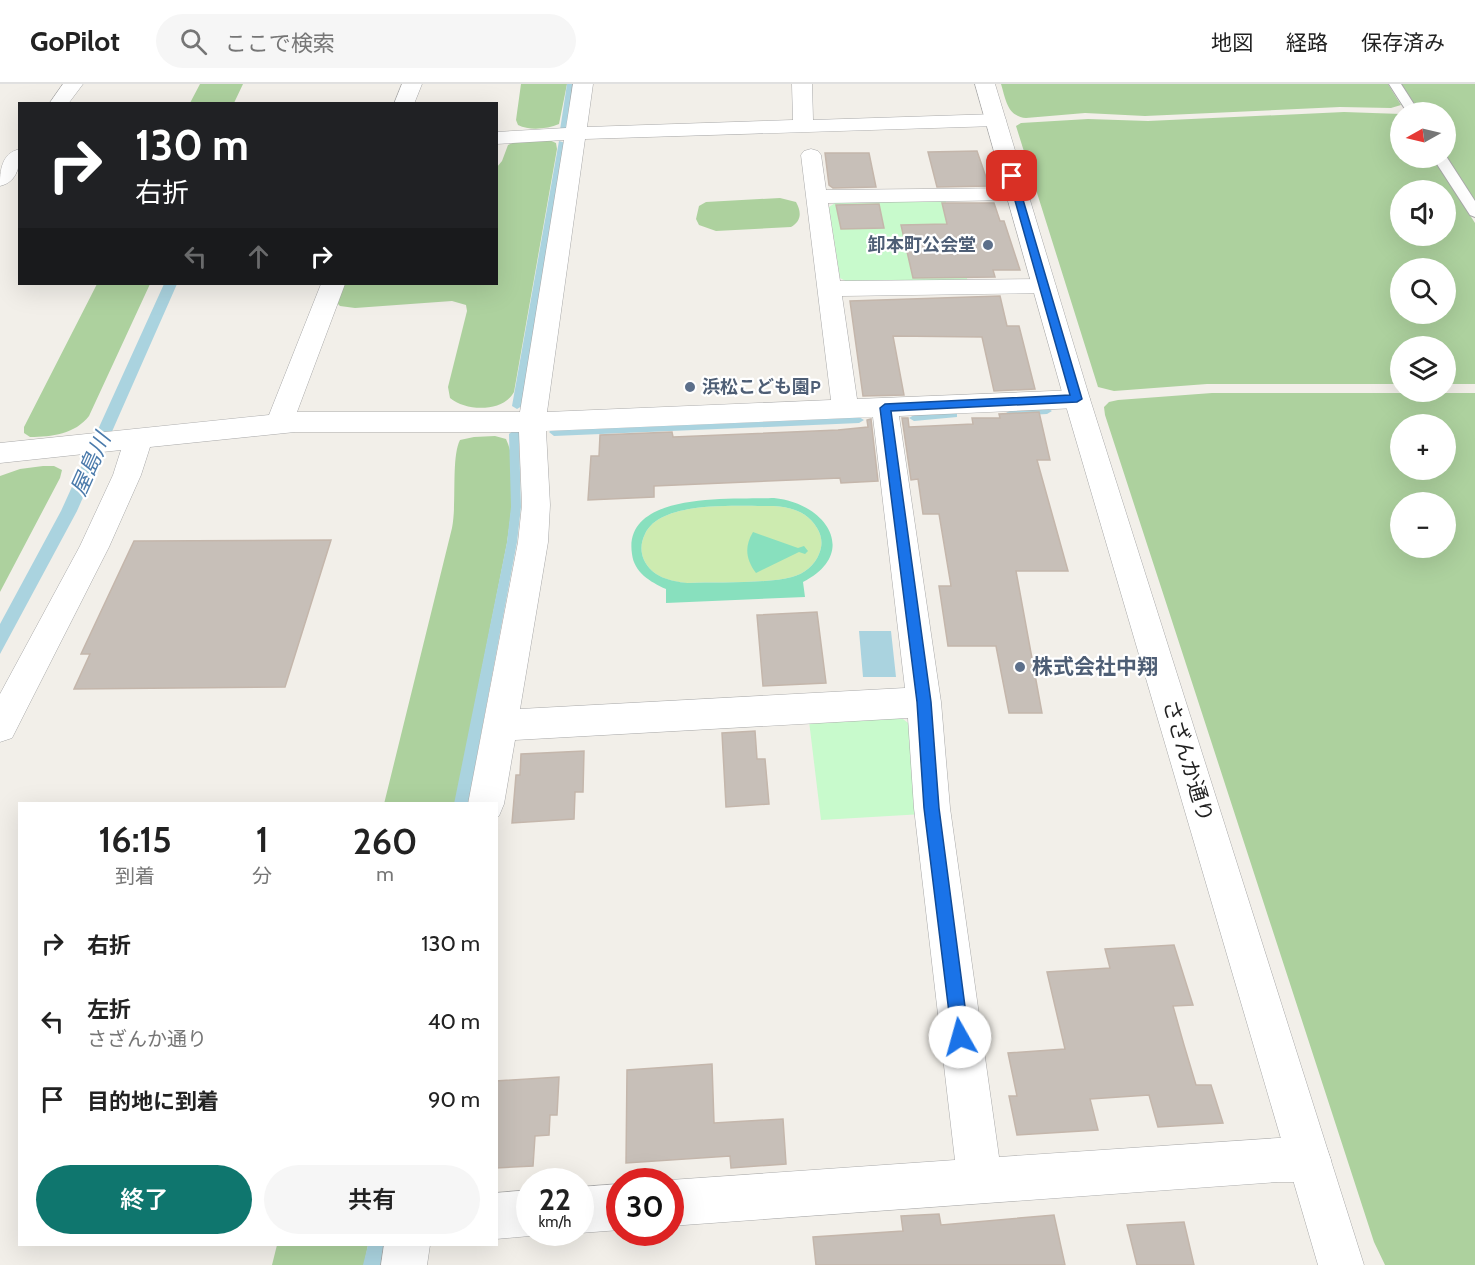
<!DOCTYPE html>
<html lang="ja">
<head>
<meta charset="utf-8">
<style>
	:root { --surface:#fff; --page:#f6f6f6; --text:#222; --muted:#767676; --line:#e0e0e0; --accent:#0f766e }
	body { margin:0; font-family:Cabin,"Noto Sans JP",sans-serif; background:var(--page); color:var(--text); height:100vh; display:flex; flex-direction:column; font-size:22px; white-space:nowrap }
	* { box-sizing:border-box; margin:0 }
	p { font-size:20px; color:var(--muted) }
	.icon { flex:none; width:33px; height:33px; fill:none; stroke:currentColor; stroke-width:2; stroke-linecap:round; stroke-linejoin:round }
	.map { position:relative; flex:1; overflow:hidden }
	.drawer { position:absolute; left:18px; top:718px; width:480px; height:444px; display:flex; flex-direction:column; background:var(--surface); border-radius:0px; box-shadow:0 6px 24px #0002 }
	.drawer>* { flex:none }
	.hud { position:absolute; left:18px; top:18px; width:480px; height:183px; border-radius:0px; box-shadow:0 6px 24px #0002; background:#202124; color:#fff; overflow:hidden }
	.needle { width:39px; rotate:262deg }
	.fabs { position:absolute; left:1390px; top:18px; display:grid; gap:12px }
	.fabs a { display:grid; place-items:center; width:66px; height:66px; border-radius:50%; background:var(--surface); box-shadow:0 6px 24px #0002; font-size:30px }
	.speed { position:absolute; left:516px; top:1084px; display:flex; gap:12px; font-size:30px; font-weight:700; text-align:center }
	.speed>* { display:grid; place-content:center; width:78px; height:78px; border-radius:50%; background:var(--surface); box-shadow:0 6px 24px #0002; line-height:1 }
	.speed small { font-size:15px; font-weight:400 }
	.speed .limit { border:9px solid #d22; background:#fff; color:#111 }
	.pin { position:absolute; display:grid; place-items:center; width:51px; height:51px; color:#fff; margin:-26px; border-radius:12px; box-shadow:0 3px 9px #0006 }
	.me { position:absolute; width:66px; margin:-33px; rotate:353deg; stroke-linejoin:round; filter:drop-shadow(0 0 4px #0008) }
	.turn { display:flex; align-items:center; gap:21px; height:126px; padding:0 18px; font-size:27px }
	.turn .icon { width:78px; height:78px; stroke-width:2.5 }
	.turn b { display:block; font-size:42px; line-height:51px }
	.lanes { display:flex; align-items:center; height:57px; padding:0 18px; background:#0003; justify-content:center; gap:30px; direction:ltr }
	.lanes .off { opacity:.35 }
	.eta { display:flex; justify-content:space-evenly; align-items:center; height:102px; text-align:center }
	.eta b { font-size:36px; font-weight:600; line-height:42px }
	.action { display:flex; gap:12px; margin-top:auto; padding:12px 18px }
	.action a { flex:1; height:69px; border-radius:36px; background:var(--accent); color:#fff; font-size:24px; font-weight:600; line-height:69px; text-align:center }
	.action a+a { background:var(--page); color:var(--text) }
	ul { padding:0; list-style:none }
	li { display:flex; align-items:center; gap:18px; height:78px; padding:0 18px }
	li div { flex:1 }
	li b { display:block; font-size:22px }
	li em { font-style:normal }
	header { display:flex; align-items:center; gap:36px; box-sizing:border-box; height:84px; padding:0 30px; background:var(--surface); border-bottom:2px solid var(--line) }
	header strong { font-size:28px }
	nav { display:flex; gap:33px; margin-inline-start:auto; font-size:21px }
	.search { width:420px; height:54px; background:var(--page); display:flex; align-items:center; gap:15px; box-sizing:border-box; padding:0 21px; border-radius:33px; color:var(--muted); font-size:22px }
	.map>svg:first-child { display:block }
</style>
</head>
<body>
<header>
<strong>GoPilot</strong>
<div class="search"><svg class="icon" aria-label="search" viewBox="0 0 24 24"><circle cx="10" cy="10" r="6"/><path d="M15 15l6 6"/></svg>ここで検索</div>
<nav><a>地図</a><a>経路</a><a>保存済み</a></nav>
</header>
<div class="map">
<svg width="1475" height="1181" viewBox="0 0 1475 1181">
	<rect width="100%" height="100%" fill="#f2efe9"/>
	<path fill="#cdebb0" d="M774,422C791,423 808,428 817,444C822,452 823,461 819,470C815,481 804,490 792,493C765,500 716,498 686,499C670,497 652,493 644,476C640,467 641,458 645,450C661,415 741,423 774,422Z"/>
	<path fill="#add19e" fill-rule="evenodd" d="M200,0H243L234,19H190Z
		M521,0H567L559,40C547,45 530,47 518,41L516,36Z
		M1001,0H1388L1401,21L1391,24L1340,23L1145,32L1085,29L1026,34C1007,32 1006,16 1001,0Z
		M1401,0H1475V118L1446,72V28H1420Z
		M1344,28L1401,30V74H1433L1475,139V300H1446V262H1401V300H1207L1114,307L1098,303L1016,42L1021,39L1088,35L1148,37ZM1446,106V152H1401V106ZM1446,184V230H1401V184Z
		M549,56L556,59L557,65L514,308C503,328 467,328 450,314L448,303L467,227L466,221L452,217L355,224L340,222L334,216L339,204L345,200H496L497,83L502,77L508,61L515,58Z
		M780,114L796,118C802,129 801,137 791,143L716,147L699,141L696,135L699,122L706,118Z
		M97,200H150L89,332C75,350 52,353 30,353L24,349V343Z
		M1212,309H1475V1181H1385L1374,1158L1105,331L1104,323L1109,318L1118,316ZM1446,340V386H1401V340ZM1446,418V464H1401V418Z
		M495,352L506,355C519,382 511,429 507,459L455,720H384L452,444C457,419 451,374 460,356L474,353Z
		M43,382H54L62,386L60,394L0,508V392L20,385Z
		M277,1161H368L364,1181H272Z"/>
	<path fill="#c8facc" d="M945,115L968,198L851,200L840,194L829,123L838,117Z
		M899,632L912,642L923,730L821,736L809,637Z"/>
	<path fill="#88e0be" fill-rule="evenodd" d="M774,414C826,419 860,469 803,498L805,513L666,519V505C650,498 634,488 632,470C622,406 736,416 774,414ZM774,422C791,423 808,428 817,444C822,452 823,461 819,470C815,481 804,490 792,493C765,500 716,498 687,499C670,497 652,493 644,476C640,467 641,458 645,450C661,415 741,423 774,422Z
		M753,448L798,464L804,462L808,467L805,470L799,468L756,489C746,476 744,463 753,448Z"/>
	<path fill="#aad3df" d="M164,200H177L77,427L0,570V540L61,427Z
		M859,547H891L896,593H863Z"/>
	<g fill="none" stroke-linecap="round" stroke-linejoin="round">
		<path fill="#aad3df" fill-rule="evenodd" d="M567,0H573L568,46L564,48L560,46Z
			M559,57L566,59L522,322L517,325L512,322Z
			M1047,324L1052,327L1047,330L1011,332L1006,329L1011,326Z
			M954,328L957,329V333L914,337L909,334L914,331Z
			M859,333L864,336L859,339L554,352L549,348L554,344Z
			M514,346L523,347L524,350L519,354L521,423L517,458L468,720H454L507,458L511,423L509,350Z
			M368,1161H384L381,1181H363Z"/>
	</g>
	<path fill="#c7bfb8" stroke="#c4b6ab" stroke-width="1.5" d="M977,67L989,102L937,103L928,68Z
		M825,69H869L876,103L833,104L829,101Z
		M942,119H994L1000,137H1004L1020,186H993L995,193L913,194L901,141L947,140Z
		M879,120L884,144L841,145L836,121Z
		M1000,212L1007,242H1019L1035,305L994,307L982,253L893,252L904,311L863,312L850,217Z
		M1039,328L1050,376H1037L1068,487H1016L1042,629H1009L996,562H948L939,502H951L939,430H923L918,395L911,396L902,334H908L909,343L973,340L972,334H1000L999,330Z
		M871,335L878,397L841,399L840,394L654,402V413L588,416L591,372H599L600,351L672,348L673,353L838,346L868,343L867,336Z
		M331,456L285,603L74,605L90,570H81L134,457Z
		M817,528L826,599L763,602L757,531Z
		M755,647L757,675H765L769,720L726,723L722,649Z
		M584,667L583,708H575L574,735L512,739L516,691H520L521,670Z
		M1174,861L1193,921L1173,922L1184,961L1196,1001H1211L1223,1039L1158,1043L1149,1011L1090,1015L1098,1046L1017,1051L1009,1012H1017L1008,969L1065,965L1047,888L1110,884L1105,865Z
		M712,980L714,1039L783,1035L786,1080L731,1084L730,1072L626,1079L627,986Z
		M559,993L557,1031H550L549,1051L535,1052L533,1082L496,1084V997Z
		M939,1130L941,1141L1054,1131L1065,1181H816L813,1153L903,1147L901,1132Z
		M1184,1138L1194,1181H1137L1127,1141Z"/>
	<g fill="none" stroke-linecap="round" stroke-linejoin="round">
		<g stroke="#a9a9a9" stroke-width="2">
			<path id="service" d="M1389,0H1401L1419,28H1407Z
				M1446,72L1475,117V133L1470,131L1433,74Z"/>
		</g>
		<g stroke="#a9a9a9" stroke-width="1">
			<path id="minor" d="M63,0H83L68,20H49Z
				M402,0H422L414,20H394Z
				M573,0H593L587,43L793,36L792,0H812L813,36L996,30L1003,32L1006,36L1003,40L996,42L585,55L547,328L831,316L801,71L804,67L811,65L818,67L821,71L826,106L1017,104L1025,105L1028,110L1025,115L1017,116L828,119L840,197L1044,195L1052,197L1056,202L1052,207L1044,209L842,212L857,315L1077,306L1086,308L1090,315L1086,322L1077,324L899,332L941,618L950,724L999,1073L1278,1054H1309L1325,1060L1331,1076L1325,1092L1309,1098H1278L670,1142V1098H666L670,1096L955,1076L914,724L908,634L515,656L504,720L499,732L496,733V720H468L518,458L522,421L519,348H295L150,363L141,391L109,463L12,654L0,658V610L80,462L113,391L121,366L0,379V359L269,331L321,200H345L297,328H520L564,56L496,60V48L566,44ZM873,333L905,604L520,625L548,458L550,421L546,347Z
				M20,65C20,81 18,98 0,102C0,87 1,69 20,65Z
				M620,1100V1146L580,1149V1103Z
				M530,1106V1149H537L530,1152L496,1155V1109Z
				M384,1161H430L427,1181H381Z"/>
		</g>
		<g stroke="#a9a9a9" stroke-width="1">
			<path id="tertiary" d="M975,0H995L1090,315L1364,1181H1318L1064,315Z"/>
		</g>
		<use href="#service" fill="#fff" fill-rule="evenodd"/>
		<use href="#minor" fill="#fff" fill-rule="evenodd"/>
		<use href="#tertiary" fill="#fff" fill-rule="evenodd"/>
	</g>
	<path fill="#1a73e8" stroke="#114b97" stroke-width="1.5" d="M1012,89L1016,92L1082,315L1077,318L891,327L931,618L939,724L969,953L967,959L960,962L954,959L952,953L924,724L917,618L880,324L885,320L1070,311L1008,92Z"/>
	<g fill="#5c6f8a" stroke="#fff" stroke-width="2">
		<circle cx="988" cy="161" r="6"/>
		<circle cx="690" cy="303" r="6"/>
		<circle cx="1020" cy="583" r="6"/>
	</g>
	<g text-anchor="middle" stroke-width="4.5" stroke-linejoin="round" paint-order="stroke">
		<g font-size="18" font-weight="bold" fill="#4e5e75" stroke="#fff" text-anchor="end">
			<text x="976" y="167">卸本町公会堂</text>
			<text x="702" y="309" text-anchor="start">浜松こども園P</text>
		</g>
		<g font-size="21" font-weight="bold" fill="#4e5e75" stroke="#fff" text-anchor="start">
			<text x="1032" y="590">株式会社中翔</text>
		</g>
		<g font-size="21" fill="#222" stroke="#fff">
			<text transform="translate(1188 677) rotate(73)" y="7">さざんか通り</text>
		</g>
		<g font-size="22" font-style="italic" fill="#4a7aab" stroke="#fff">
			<text transform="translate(90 380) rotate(-66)" y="8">屋島川</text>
		</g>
	</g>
</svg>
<div class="fabs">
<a><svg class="needle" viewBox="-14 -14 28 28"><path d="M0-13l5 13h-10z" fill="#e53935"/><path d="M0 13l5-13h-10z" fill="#767676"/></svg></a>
<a><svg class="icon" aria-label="sound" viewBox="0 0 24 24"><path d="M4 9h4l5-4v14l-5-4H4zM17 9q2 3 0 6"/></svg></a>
<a><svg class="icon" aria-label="search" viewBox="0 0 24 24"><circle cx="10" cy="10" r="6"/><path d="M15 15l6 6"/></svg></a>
<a><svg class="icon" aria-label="layers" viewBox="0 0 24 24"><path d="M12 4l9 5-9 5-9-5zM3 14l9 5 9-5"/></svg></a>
<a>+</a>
<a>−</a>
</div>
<div class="speed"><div>22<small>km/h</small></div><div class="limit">30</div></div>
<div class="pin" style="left:1012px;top:92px;background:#d93025"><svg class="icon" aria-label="arrive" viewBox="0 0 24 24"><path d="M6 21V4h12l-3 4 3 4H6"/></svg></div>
<svg class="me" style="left:960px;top:953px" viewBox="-20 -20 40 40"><circle r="19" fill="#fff"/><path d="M0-13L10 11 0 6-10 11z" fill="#1a73e8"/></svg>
<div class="hud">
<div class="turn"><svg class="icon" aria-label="right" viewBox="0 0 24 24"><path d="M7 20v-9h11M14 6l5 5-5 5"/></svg><div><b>130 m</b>右折</div></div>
<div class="lanes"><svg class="icon off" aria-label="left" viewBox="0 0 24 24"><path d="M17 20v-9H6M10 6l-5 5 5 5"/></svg><svg class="icon off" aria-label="ahead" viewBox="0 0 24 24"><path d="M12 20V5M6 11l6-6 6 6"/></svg><svg class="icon" aria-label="right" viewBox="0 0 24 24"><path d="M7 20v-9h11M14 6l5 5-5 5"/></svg></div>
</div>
<section class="drawer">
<div class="eta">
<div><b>16:15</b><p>到着</p></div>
<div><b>1</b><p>分</p></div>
<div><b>260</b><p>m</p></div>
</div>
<ul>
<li><svg class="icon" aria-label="right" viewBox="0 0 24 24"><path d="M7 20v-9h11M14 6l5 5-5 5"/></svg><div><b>右折</b></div><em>130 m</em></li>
<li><svg class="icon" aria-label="left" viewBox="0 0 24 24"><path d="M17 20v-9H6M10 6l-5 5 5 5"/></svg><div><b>左折</b><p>さざんか通り</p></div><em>40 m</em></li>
<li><svg class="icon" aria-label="arrive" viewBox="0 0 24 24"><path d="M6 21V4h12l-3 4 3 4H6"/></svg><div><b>目的地に到着</b></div><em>90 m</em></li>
</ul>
<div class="action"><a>終了</a><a>共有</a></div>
</section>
</div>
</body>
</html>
